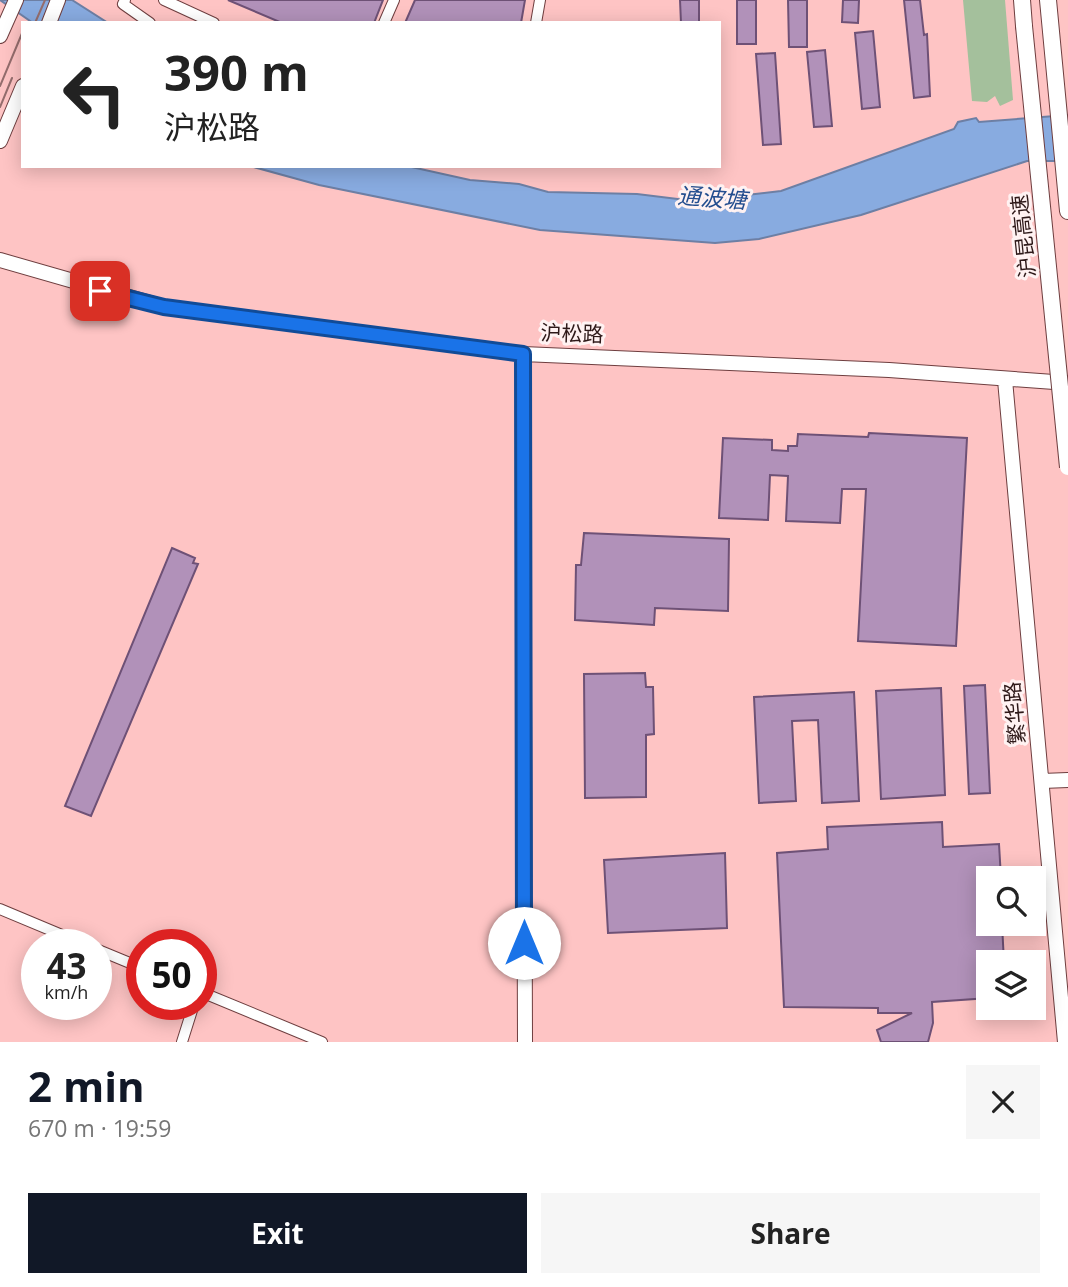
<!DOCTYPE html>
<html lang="en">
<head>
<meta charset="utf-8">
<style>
	:root { --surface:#fff; --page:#f6f6f6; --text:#222; --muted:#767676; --accent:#111827 }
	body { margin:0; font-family:"Open Sans","Noto Sans SC",sans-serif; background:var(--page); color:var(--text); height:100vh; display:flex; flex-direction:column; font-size:26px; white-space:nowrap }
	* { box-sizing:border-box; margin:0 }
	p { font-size:23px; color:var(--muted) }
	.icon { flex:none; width:38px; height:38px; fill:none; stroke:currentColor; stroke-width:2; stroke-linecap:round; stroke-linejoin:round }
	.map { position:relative; height:1042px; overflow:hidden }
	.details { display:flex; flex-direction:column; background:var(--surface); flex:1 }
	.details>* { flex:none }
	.top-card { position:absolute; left:21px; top:21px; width:700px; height:147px; border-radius:0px; box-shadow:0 4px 18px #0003; background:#fff; color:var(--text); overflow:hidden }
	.buttons { position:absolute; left:976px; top:866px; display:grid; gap:14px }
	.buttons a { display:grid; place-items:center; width:70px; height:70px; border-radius:0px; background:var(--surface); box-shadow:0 4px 18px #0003; font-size:35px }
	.speed { position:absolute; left:21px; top:929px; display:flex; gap:14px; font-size:35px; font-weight:700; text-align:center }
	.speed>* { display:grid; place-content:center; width:91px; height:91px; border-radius:50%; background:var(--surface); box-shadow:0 4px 18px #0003; line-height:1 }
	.speed small { font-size:18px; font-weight:400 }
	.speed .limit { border:10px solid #d22; background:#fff; color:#111 }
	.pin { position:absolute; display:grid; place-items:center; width:60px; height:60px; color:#fff; margin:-30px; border-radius:14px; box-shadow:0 4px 10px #0006 }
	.me { position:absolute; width:77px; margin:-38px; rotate:0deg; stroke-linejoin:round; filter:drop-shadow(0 0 5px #0008) }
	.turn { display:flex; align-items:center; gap:24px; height:147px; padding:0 28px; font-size:32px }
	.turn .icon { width:91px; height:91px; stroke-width:2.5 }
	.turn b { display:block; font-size:49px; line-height:60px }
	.round { display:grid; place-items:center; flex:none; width:74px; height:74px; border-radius:0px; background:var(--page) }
	.summary { display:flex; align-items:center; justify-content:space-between; height:119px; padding:0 28px }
	h1 { font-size:42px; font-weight:700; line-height:52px; color:var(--accent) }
	.primary-button { display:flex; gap:14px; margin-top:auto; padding:14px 28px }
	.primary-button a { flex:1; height:80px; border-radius:0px; background:var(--accent); color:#fff; font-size:28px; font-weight:700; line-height:80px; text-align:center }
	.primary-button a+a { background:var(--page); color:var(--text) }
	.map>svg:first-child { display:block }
</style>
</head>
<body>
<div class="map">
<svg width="1068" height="1042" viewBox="0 0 1068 1042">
	<rect width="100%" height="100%" fill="#fec4c4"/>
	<path fill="#a4c09c" d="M963,0H1005L1013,100L1000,106L995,96L987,102L972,101Z"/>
	<path fill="#88abe0" stroke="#6d7fa4" stroke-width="2" d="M0,0H72L108,23H33Z
		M1068,115V161H1027L861,215L759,239L715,243L540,230L319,185L250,166H407L470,180L519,184L548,192L637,194L694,201L781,191L954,129L958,122L976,118L979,122Z"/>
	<path fill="#b191b9" stroke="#6e5176" stroke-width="2" d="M228,0H383L374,23H282Z
		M415,0H525L521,23H405Z
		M680,0H699V23H681Z
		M737,0H756V44H737Z
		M788,0H807V47H789Z
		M843,0H859L858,23L842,22Z
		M904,0H920L924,35L927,34L930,96L914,98Z
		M873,31L880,107L862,109L855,33Z
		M825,50L832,126L814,127L807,52Z
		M775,53L781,144L763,145L756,54Z
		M869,433L967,438L956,646L858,641L866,489H842L840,523L786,521L788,476L770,475L768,520L719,518L723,438L772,440V450L788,451V446H797L798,434L868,437Z
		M584,533L729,539L728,611L655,608L654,625L575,620L576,565H581Z
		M172,548L195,558L193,563L198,564L91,816L65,806Z
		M645,673L646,687H653L654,734L646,735V797L585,798L584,674Z
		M985,685L990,793L969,794L964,686Z
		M941,688L945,795L881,799L876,691Z
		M854,692L859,801L822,803L818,720L792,721L796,801L759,803L754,697Z
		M942,822L943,847L999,844L1001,878H989V924H1002L1004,962H989V998L932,1002L933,1023L928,1042H881L877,1030L912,1013H878V1008L784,1007L777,853L828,849L827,827Z
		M725,853L727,928L608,933L604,860Z"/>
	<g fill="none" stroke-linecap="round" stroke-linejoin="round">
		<g stroke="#6e3e3f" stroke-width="12">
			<path id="minor" d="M125,0L123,4L150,23
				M164,0L214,23
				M384,23L394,0
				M536,23L540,0
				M0,909L86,945
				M96,949L142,968
				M201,992L322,1042
				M182,1042L194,1004"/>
		</g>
		<g stroke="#6e3e3f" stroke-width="16">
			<path id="major" d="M49,23L58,0
				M0,36L16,0
				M0,141L23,86
				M0,260L164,307L523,354L889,370L1068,383
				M523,354L525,1042
				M1005,380L1065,1042
				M1042,781L1068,780"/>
		</g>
		<g stroke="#6e3e3f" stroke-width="18">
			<path id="highway" d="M1022,0L1024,26
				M1048,0L1068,211"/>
		</g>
		<use href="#minor" stroke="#fff" stroke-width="10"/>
		<use href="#major" stroke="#fff" stroke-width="14"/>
		<use href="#highway" stroke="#fff" stroke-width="16"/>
		<path stroke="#946d6d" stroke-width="2" d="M35,23L45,0
			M0,86L23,31
			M0,107L12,78"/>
		<g stroke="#6e3e3f" stroke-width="18" stroke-linecap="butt">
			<path id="highway-bridge" d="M1024,26L1068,467"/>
		</g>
		<use href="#highway-bridge" stroke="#fff" stroke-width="16"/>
	</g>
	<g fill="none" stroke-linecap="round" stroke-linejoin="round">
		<g stroke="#114b97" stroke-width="18">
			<path id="route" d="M100,291L164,307L523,354L524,943"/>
		</g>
		<use href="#route" stroke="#1a73e8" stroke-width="12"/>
	</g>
	<g text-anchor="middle" stroke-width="6" stroke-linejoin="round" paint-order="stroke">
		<g font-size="21" fill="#2e1919" stroke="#fff2f2">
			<text transform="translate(1024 236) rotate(-96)" y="7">沪昆高速</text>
			<text transform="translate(572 334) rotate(2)" y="7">沪松路</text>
			<text transform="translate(1015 713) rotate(-95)" y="7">繁华路</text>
		</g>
		<g font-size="23" font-style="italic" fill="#244e8f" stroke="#fff2f2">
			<text transform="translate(712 198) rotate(4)" y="8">通波塘</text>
		</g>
	</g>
</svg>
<div class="buttons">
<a><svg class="icon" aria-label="search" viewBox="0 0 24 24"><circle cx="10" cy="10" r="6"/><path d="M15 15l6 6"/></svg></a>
<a><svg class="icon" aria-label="layers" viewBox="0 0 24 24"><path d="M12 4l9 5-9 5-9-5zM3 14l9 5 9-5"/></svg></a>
</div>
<div class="speed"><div>43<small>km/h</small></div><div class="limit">50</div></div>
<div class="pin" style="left:100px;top:291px;background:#d93025"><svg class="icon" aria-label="arrive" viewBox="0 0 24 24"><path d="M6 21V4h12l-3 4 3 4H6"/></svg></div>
<svg class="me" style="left:524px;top:943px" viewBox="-20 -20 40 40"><circle r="19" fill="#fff"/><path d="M0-13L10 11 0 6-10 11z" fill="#1a73e8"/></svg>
<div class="top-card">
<div class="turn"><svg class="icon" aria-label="left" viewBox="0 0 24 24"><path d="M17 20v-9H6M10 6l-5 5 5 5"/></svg><div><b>390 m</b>沪松路</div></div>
</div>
</div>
<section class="details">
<div class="summary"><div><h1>2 min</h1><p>670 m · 19:59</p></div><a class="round"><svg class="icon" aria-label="close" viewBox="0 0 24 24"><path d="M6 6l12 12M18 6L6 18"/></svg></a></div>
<div class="primary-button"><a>Exit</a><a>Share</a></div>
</section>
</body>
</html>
